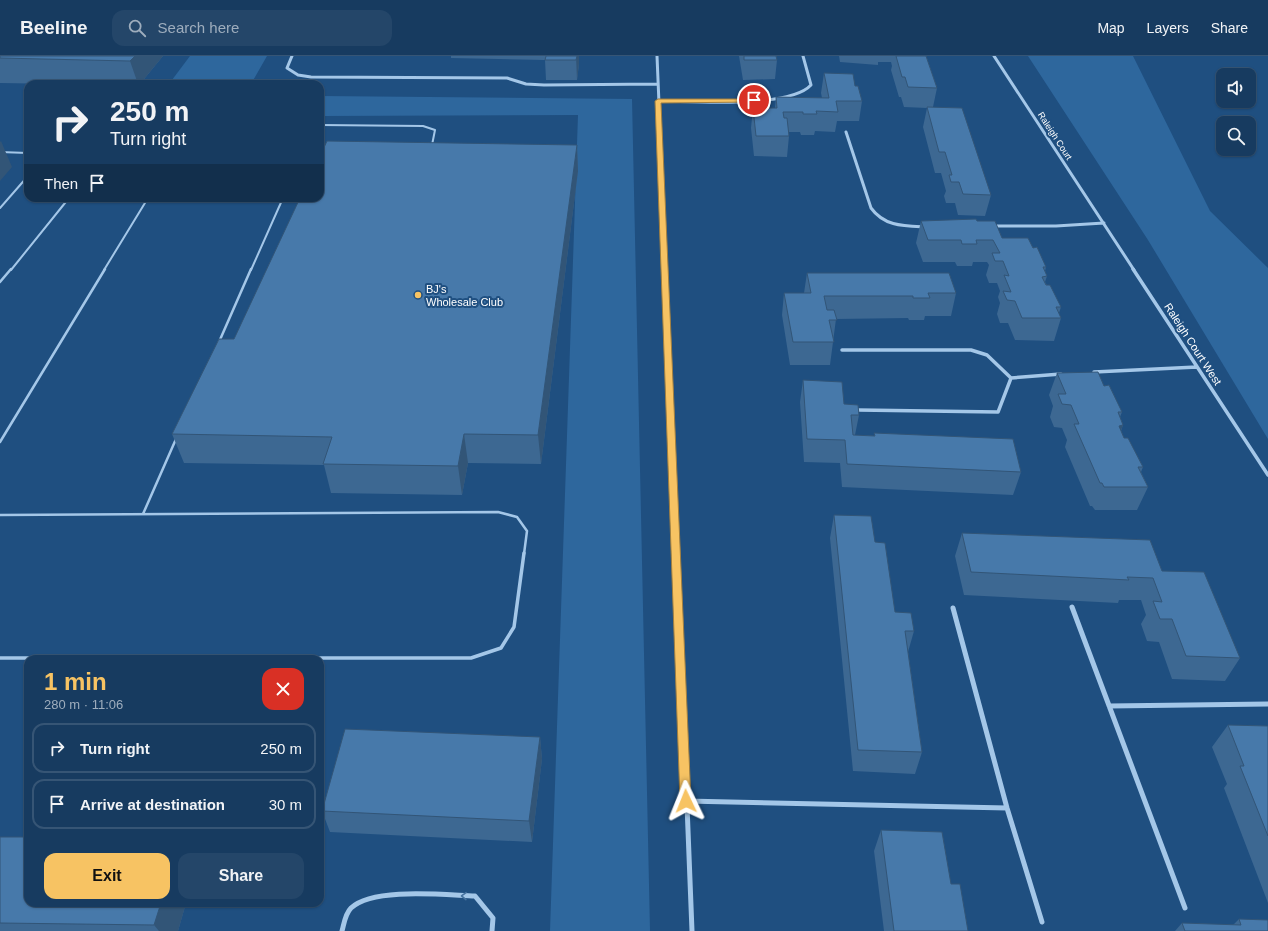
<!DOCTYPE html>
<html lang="en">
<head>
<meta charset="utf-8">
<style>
	:root { --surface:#173b60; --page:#244669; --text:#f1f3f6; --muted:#9eadbd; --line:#365575; --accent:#f7c363 }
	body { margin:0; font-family:Helvetica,sans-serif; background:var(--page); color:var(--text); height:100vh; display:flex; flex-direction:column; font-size:15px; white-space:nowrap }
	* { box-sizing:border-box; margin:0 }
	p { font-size:13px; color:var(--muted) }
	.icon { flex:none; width:22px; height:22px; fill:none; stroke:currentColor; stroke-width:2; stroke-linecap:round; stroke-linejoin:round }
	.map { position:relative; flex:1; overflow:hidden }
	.details { position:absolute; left:24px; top:599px; width:300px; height:252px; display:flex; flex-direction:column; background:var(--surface); border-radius:12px; box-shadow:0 1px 3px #0004,0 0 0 1px var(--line) }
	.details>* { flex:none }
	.banner { position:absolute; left:24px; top:24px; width:300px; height:122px; border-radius:12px; box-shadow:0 1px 3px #0004,0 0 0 1px var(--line); background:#173b60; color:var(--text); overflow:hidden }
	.controls { position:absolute; left:1216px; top:12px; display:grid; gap:8px }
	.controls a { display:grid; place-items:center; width:40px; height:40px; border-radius:8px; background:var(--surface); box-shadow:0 1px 3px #0004,0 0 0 1px var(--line); font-size:20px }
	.pin { position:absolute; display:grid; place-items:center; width:34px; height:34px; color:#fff; margin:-17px; border:2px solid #fff; border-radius:50%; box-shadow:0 1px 4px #0007 }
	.me { position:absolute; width:44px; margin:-22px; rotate:358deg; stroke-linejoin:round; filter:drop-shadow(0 0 3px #0008) }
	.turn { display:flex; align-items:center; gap:14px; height:84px; padding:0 20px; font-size:18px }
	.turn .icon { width:52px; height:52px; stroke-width:2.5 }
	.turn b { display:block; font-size:28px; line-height:34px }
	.then { display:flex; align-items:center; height:38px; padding:0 20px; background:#0003; gap:8px; font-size:15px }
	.round { display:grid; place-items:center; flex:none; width:42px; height:42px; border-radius:12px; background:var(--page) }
	.summary { display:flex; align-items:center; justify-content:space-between; height:68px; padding:0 20px }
	h1 { font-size:24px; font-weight:700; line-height:30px; color:var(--accent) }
	.primary-button { display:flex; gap:8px; margin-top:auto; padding:8px 20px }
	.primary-button a { flex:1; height:46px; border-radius:12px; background:var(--accent); color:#111; font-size:16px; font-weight:700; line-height:46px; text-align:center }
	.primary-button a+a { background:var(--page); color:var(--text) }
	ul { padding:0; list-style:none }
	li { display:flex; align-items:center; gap:12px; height:50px; margin:0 8px 6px; padding:0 12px; border:2px solid var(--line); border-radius:12px }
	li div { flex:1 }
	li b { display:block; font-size:15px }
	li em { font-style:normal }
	header { display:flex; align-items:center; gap:24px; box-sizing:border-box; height:56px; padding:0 20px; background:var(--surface); border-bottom:1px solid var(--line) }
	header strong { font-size:19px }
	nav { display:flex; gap:22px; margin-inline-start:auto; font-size:14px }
	.search { width:280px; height:36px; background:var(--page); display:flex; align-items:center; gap:10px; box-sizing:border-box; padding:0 14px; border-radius:12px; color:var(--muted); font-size:15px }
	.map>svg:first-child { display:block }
</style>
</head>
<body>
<header>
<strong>Beeline</strong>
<div class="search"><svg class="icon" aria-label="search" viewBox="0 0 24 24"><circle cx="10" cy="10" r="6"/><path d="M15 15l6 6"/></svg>Search here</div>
<nav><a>Map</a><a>Layers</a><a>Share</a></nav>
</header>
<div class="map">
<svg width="1268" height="875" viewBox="0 0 1268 875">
	<rect width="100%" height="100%" fill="#1f4f80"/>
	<path fill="#2e679d" d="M190,0H267L251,28H169Z
		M1028,0H1133L1210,155L1268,212V383L1148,184Z
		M320,40L632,43L650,875H550L578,59L320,60Z"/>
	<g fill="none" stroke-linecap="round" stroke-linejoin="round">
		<path stroke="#a4c7e8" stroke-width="2" d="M320,69L423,70L435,74L432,89
			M0,96L28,97
			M0,152L28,120
			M11,214L69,142
			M104,214L148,142
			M251,214L283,142"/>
		<path stroke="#a4c7e8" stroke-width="2.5" d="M0,226L11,213
			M219,286L251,213
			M0,386L105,213
			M143,458L176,383
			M0,459L498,456L517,461L527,475L524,498"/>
		<path stroke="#a4c7e8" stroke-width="3.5" d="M0,602H471L501,592L514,571L524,497"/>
		<path stroke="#a4c7e8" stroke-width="3" d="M292,0L287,12L298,19L311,21L507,22L526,28L544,29L658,28
			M657,0L666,214
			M994,0L1134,214
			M658,45C691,45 789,53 811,29L803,0
			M846,76L871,152C884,170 903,170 924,171
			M993,170H1056L1104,167"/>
		<path stroke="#a4c7e8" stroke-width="3.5" d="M666,213L677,498
			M1133,213L1268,419
			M842,294H971L987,299L1011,322
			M1094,316L1197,311
			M858,354L998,356L1011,322L1061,318"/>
		<path stroke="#a4c7e8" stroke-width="5" d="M677,497L692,875
			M1072,551L1185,852
			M953,552L1007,752L1042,866
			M1109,650L1268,648
			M686,745L1007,752
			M342,875C344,868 345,858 351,852C373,831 445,839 475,840L493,862L492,875"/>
	</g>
	<path fill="#3d6892" d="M0,0H163L140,28H61L0,27Z
		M451,0H579V8L577,24H546L545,4L451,2Z
		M739,0H776L777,4L775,23L743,24Z
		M839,0H926L937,32L933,51L991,139L985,160L958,159L955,147H946L944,140L946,135L941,117H935L923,71L927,52L904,51L901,41H899L891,14L892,10L891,6H878V9L840,6Z
		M824,17L855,30L862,45L859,65H837L835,76L815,75L814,79H801L800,76H789V80L787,101L754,100L751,72L753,52H775L776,41L822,42L821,37Z
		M577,89L578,115L541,408L468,407L462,439L331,437L324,409L184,407L172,378L234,283Z
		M921,165H977L1002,182L1033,192L1046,211L1045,215L1047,220L1045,226L1061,251L1059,257L1061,262L1054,285L1015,284L1008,267H1000L997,258L1000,247L998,241L1000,235L997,227H989L986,219L989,209L987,206H973L972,210H957L955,206H923L916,187Z
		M807,217L956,237L951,260H925L924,264H909L908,262L836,263L830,309H790L782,259L784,237H804Z
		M1057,317L1104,330L1122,356L1120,361L1123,369L1121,375L1124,382L1143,411L1141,416L1148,431L1137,454H1095L1092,450H1090L1065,391L1067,384L1062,372L1054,371L1050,361L1053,350L1049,339Z
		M803,324L844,348L859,359L855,379L874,380V377L1021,416L1013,439L842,431L840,407L804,406L800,346Z
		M834,459L875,486L895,556L914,575L908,596L922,696L915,718L853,715L830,482Z
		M962,477L1162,515L1240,602L1225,625L1172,623L1159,586L1147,585L1141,568L1146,559L1141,544H1119L1118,547L964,539L955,500Z
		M1228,669L1268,670V847L1224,732L1227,728L1212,691Z
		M540,681L542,703L532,786L330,776L322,755Z
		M881,774L951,828L968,875H884L874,795Z
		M0,781L186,847L178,875H0Z
		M1239,863L1268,875H1175L1182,867L1233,869Z"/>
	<path fill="#325577" d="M135,0H163L140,28H138L130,5Z
		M576,0H579V8L577,24Z
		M1,85L12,111L0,125V86Z
		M577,89L578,115L541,408L538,379Z
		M1123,369L1114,392L1119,370Z
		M464,378L468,407L462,439L458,410Z
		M540,681L542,703L532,786L529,765Z
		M161,847H186L178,875H159L154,869Z"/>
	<path fill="#4779aa" stroke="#325577" d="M0,0H135L130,5L0,2Z
		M546,0H577L576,4H545Z
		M744,0H776L777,4H744Z
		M896,0H926L937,32L908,31L905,21H902Z
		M824,17L853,18L855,30H858L862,45H836L838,56L816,55L817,58H803V56H783L784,62H787L789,80H756L753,52H777L776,41L829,42Z
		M927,51L962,52L991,139L963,138L959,126H951L949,119H952L945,96H939Z
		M327,85L577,89L538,379L464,378L458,410L323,408L332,381L172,378L219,283H234L300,142H320V100Z
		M976,163L977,165H995L1002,182H1028L1033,192L1037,191L1046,211H1043L1047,220L1042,221L1046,229H1050L1061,251H1056L1061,262H1022L1015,245L1007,244L1003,235L1011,236L1004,219L1009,220L1003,205H995L992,197H1000L993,184H976L977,188H962L961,184H928L921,165Z
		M807,217H949L956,237H928L930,242H913V240H824L827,254H834L837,264H829L834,286H793L784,237H811Z
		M1098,316L1104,330L1109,329L1122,356H1118L1123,369L1119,370L1124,382H1128L1143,411H1138L1148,431H1104L1102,427H1100L1074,368H1079L1071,349L1062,348L1058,338H1066L1057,317Z
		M803,324L842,326L844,348L858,349L859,359H851L853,379L875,380L874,377L1013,383L1021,416L847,408L845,384L807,383Z
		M834,459L871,460L875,486L885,487L895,556L911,557L914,575H905L922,696L858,694Z
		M962,477L1150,484L1162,515L1204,516L1240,602L1186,600L1172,563H1160L1153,545L1162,546L1153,522L1127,521L1129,524L971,516Z
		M1228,669L1268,670V780L1240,710H1244Z
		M345,673L540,681L529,765L322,755Z
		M881,774L942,776L951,828H960L968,875H894Z
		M0,781H28V847H161L154,869L0,867Z
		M1239,863L1268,864V875H1185L1182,867L1241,869Z"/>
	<defs><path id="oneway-chevron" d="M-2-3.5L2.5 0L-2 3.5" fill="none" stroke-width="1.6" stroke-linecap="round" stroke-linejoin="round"/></defs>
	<use stroke="#47739f" href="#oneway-chevron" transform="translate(464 840) rotate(-179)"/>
	<path fill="#f7c363" stroke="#a17f40" d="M658,43H754L757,44L754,46L661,47L691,745L690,748L686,750L681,748L680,745L655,45Z"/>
	<circle fill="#f7c363" stroke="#1f4f80" stroke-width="1.5" cx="418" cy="239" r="4"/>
	<g text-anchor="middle" stroke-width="4" stroke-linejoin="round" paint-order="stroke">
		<g font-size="9" fill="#fff" stroke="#1f4f80">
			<text transform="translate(1055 80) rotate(57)" y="3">Raleigh Court</text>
		</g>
		<g font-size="11" fill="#fff" stroke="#1f4f80" text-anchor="start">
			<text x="426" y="237">BJ's<tspan x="426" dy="13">Wholesale Club</tspan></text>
		</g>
		<g font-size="11" fill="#fff" stroke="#1f4f80">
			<text transform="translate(1193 288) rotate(57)" y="4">Raleigh Court West</text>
		</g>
	</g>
</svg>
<div class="controls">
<a><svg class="icon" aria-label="sound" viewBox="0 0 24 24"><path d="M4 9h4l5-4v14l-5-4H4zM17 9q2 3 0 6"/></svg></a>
<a><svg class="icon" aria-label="search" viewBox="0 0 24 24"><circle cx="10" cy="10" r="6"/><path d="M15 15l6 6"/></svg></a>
</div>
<div class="pin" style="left:754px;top:44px;background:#d93025"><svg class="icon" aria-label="arrive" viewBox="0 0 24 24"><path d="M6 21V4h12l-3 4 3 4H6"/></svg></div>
<svg class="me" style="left:686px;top:745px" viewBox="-20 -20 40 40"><path d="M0-17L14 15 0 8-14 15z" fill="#f7c363" stroke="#fff" stroke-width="4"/></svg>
<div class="banner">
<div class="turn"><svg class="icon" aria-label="right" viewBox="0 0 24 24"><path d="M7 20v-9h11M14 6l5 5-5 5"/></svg><div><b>250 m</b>Turn right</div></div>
<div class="then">Then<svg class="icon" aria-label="arrive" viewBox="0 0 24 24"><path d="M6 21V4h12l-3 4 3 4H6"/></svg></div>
</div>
<section class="details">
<div class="summary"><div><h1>1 min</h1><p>280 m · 11:06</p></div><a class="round" style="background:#d93025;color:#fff"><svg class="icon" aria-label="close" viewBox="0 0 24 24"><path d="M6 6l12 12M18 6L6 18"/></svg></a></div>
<ul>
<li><svg class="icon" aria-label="right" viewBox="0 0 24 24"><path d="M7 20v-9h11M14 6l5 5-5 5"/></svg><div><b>Turn right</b></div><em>250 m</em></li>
<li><svg class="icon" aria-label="arrive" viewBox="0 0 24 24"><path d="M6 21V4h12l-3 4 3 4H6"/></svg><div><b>Arrive at destination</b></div><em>30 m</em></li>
</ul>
<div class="primary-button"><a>Exit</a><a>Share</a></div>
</section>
</div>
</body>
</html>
